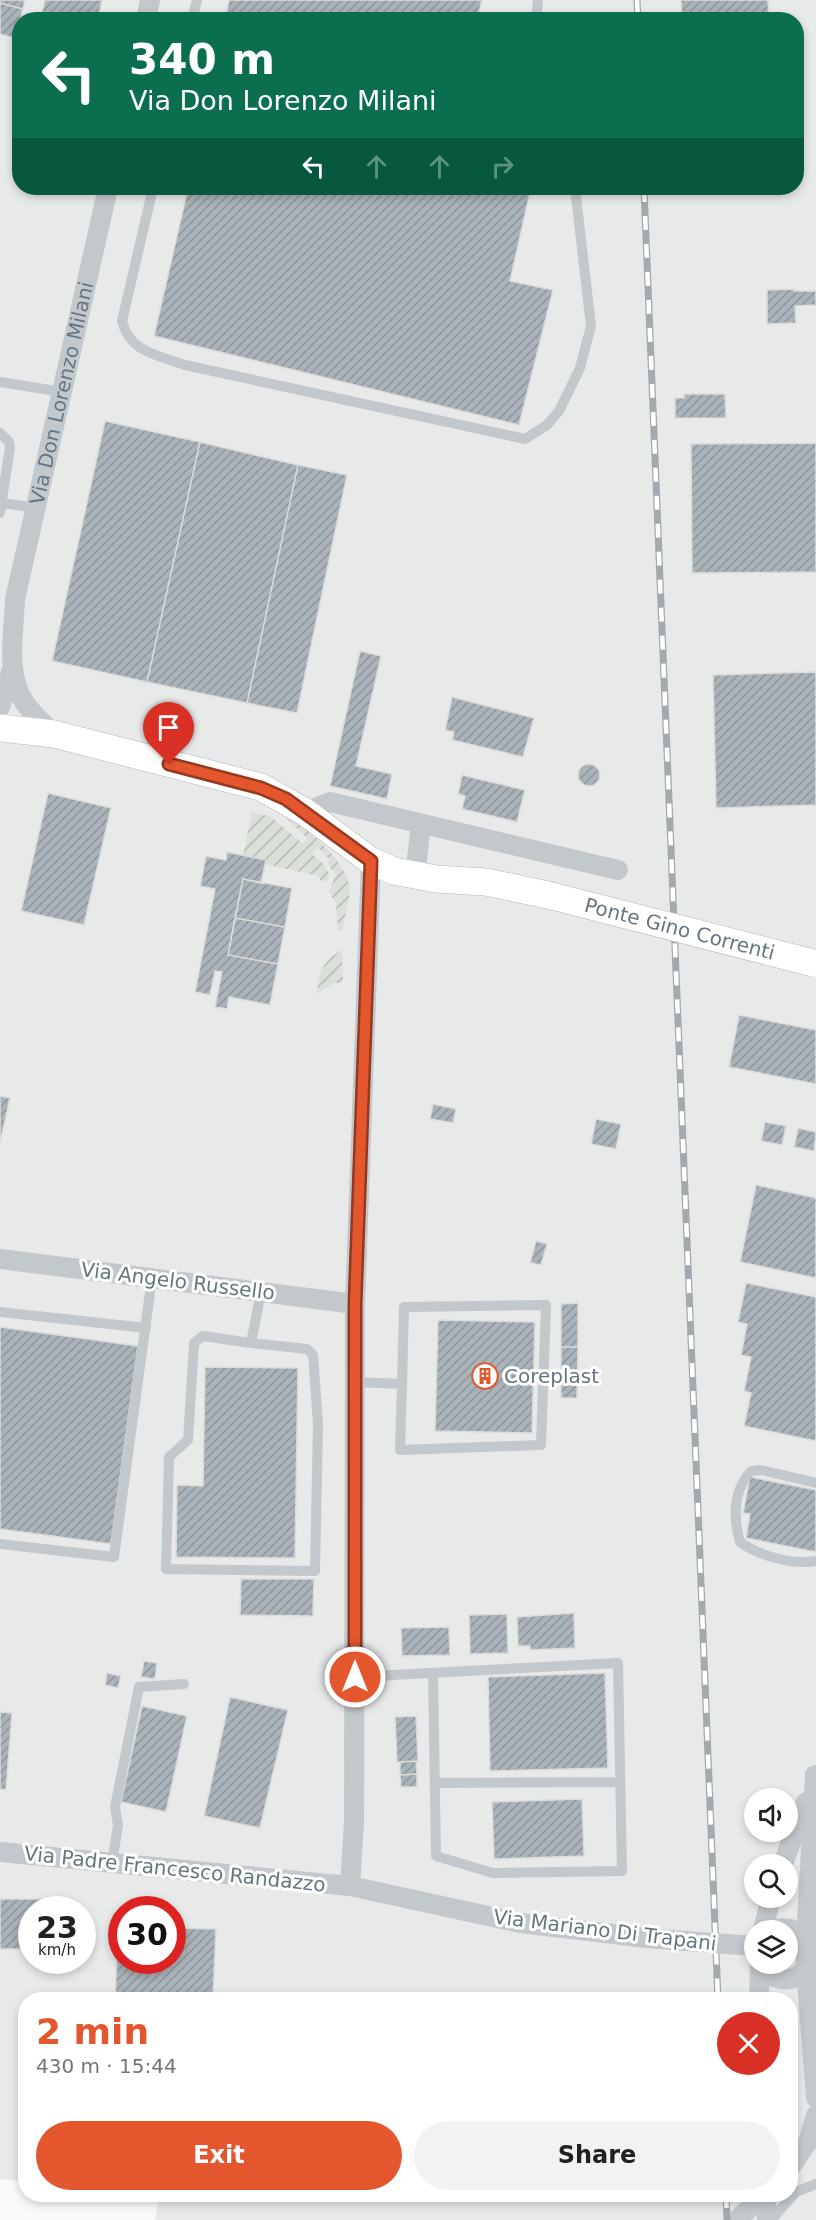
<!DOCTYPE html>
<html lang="en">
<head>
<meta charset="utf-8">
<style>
	:root { --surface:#fff; --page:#f2f2f2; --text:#202124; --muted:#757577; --accent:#e4572e }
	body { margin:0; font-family:"DejaVu Sans",sans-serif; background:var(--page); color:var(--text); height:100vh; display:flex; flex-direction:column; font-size:22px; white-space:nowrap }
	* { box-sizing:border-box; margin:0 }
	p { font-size:20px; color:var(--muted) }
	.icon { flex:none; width:33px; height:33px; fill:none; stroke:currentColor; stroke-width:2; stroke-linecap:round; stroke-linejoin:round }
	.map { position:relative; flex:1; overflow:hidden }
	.side { position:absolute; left:18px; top:1992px; width:780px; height:210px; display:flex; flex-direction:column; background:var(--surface); border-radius:24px; box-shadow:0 3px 9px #0003 }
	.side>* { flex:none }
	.hud { position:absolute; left:12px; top:12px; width:792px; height:183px; border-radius:24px; box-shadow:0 3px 9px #0003; background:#0b6e4f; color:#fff; overflow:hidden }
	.buttons { position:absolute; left:744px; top:1788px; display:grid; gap:12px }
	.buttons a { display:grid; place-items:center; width:54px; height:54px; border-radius:50%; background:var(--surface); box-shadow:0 3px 9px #0003; font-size:30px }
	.speed { position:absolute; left:18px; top:1896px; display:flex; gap:12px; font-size:30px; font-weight:700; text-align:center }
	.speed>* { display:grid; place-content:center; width:78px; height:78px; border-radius:50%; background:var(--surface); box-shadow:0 3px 9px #0003; line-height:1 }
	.speed small { font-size:15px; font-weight:400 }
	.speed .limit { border:9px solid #d22; background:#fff; color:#111 }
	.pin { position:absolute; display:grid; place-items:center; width:51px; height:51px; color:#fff; margin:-62px -26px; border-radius:50% 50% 50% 0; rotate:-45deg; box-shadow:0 0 6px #0007 }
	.pin .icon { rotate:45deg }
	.me { position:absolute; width:66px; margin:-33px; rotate:0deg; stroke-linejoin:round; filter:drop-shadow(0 0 4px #0008) }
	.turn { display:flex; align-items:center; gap:21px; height:126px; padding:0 18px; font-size:27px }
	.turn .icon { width:78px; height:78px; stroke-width:2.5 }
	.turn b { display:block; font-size:42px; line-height:51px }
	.lanes { display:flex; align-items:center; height:57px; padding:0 18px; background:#0003; justify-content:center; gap:30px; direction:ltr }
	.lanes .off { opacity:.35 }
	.round { display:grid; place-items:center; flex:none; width:63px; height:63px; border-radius:32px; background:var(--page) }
	.summary { display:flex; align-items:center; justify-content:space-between; height:102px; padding:0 18px }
	h1 { font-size:36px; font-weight:600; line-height:45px; color:var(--accent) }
	.action { display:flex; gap:12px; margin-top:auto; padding:12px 18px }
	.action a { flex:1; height:69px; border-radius:36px; background:var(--accent); color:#fff; font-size:24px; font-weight:600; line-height:69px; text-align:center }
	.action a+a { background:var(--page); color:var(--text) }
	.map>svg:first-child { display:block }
</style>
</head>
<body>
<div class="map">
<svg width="816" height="2220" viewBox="0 0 816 2220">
	<defs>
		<pattern id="garden-furrows" width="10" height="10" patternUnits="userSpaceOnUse" patternTransform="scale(1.5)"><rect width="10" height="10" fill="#dadfd7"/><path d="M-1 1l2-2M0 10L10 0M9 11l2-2" fill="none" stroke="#b4b9b4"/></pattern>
		<pattern id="building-hatch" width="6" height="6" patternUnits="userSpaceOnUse" patternTransform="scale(1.5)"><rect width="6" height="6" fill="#aab3b9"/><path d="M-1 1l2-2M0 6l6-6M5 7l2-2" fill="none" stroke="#8e969c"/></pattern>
	</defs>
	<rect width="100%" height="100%" fill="#fafaf8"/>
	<path fill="#e8e9e9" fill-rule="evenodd" d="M0,0H816V2220H155L159,2197L137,2195L790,2194V2000H26L25,2182L0,2179ZM20,20H796V188H20ZM754,1798H788V1832H754ZM754,1864H788V1898H754ZM32,1910H82V1960H32ZM122,1910H172V1960H122ZM754,1930H788V1964H754Z"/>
	<path fill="url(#garden-furrows)" d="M278,810C301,822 345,859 349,885C351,903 344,914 343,930L338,931L336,904L329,891L336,875L327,863L330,860L318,847L312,854C320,861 332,869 328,880L322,882L318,876L265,864V860L243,855L252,813L270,816L302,843L308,839Z
		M342,950L343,983H334L317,994C318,974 323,960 342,950Z"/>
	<path fill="url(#building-hatch)" stroke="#dcdcda" stroke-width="1.5" d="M0,0H25L23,9L0,3Z
		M45,0H102L98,20H40Z
		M229,0H482L477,20H225Z
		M681,0H768L769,20H682Z
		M0,3L23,9L15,38L0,34Z
		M188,188H531L510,281L553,290L519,425L154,336Z
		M794,289V291H816V305L795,306L796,323L767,324V290Z
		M684,394H725L726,418H675V398H684Z
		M105,421L200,442L147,682L52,661Z
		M200,442L298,465L247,703L147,682Z
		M816,443V572L692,573L691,444Z
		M298,465L347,475L297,713L247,703Z
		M360,651L381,656L356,766L392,774L387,799L330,786Z
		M816,672V805L716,808L713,675Z
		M452,697L534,718L523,757L452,740L454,732L445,730Z
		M578 775a11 11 0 1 1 22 0a11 11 0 1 1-22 0Z
		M462,775L525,790L517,822L462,809L465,796L458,794Z
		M48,793L111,808L84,925L21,911Z
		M227,852L266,860L261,883L243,879L228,955L278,964L270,1005L229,997L227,1009L215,1007L222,972L215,971L210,995L195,992L215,889L200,886L206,856L226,860Z
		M243,879L292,888L285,927L235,918Z
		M235,918L285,927L278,964L228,955Z
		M739,1015L816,1030V1084L729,1067Z
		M0,1096L10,1098L0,1143Z
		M433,1104L456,1109L453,1123L430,1119Z
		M596,1119L621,1124L616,1149L591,1144Z
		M765,1122L786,1126L782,1145L761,1141Z
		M798,1128L816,1132L814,1151L794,1147Z
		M756,1185L816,1198V1278L740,1262Z
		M536,1241L547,1244L541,1265L530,1263Z
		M746,1283L816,1297V1441L744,1426L751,1393L744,1391L751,1357L741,1355L747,1324L738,1322Z
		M578,1303V1347H561V1304Z
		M438,1320L535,1322L532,1433L435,1431Z
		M0,1327L138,1346L111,1544L0,1529Z
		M561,1347H578L577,1398H561Z
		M205,1367L298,1368L295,1558L176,1557L177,1485L203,1486Z
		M750,1477L816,1490V1552L746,1538L750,1514L743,1513Z
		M241,1579H314L313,1616L240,1615Z
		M574,1613L575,1648L530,1650V1646H518L517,1617Z
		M507,1614L508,1653L470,1654L469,1615Z
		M449,1627L450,1655L402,1656L401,1628Z
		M144,1661L157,1663L155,1679L141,1677Z
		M107,1673L121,1676L118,1688L105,1685Z
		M605,1673L608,1768L490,1771L488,1677Z
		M230,1697L288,1710L260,1828L204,1816Z
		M142,1706L187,1716L166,1812L121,1802Z
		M0,1712L12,1713L6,1790L0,1789Z
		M416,1716L418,1761L397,1762L395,1717Z
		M416,1761L417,1774L400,1775V1762Z
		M417,1774V1787H401L400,1775Z
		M582,1799L584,1856L494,1859L492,1802Z
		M0,1899H40V1910H32V1949H0Z
		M118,1926H122V1960H172V1928L216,1929L213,2000H115Z"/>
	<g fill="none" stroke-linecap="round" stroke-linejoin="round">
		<g stroke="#b3babf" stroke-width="28">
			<path id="secondary" d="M0,728L54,734L261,787L305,812L371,861L394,871L436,879L486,882L548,895"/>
		</g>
		<path stroke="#c3c8cc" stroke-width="10" d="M192,20L197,0
			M536,20L538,0
			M153,188L122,321C130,353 158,355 185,365L525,439L547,425L559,411L580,368L591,326L575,188
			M0,382L62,392
			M0,433L9,442L10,447L0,513
			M2,503L36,508
			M0,1312L146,1328
			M251,1343L203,1336L194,1343L188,1440L169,1457L166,1569L315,1571L318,1424L313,1355L307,1349L251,1343L261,1292
			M355,1382L402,1384L400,1450L541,1445L546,1305L404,1307L402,1384
			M816,1483L761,1470L751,1471C733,1491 733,1517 740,1542C759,1556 792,1565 816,1561
			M0,1544L114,1557L152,1278
			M355,1677L618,1663L622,1871L493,1873L436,1856L433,1674
			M435,1783L620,1782
			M112,1863L118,1825L115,1807L139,1687L184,1684
			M771,2220L796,2192L816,2184"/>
		<g stroke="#c3c8cc" stroke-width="20">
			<path d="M146,20L150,0"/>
			<path d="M0,707L12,669"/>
			<path id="s1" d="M54,734C44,724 33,715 25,703C5,675 14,631 15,599L108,188"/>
			<path d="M305,812L330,802L618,870"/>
			<path d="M415,876L421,824"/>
			<path d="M0,1259L355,1304"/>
			<path d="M0,1852L350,1886L520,1923L646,1938"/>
			<path d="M783,1864L806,1802"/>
			<path d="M350,1886L354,1822L355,1304L371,861"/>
			<path d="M763,1930L771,1898"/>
			<path d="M806,1940L815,1775"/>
			<path d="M806,1968L816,2098"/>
			<path d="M760,1969C775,1980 793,1986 806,1968V1940C796,1928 786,1926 772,1930"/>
			<path d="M759,2000L760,1964"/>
			<path d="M790,2168L809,2140L816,2115"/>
			<path d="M766,2194L767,2220"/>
			<path d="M737,2220L764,2194"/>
		</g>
		<use href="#secondary" stroke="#fff" stroke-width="27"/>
		<g stroke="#a2aab0" stroke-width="7">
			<path id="rail" d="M637,0L638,20
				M644,188L718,2000
				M726,2194L727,2220"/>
		</g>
		<use href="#rail" stroke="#fff" stroke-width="4.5" stroke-dasharray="14" stroke-linecap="butt"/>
		<g stroke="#b3babf" stroke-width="28" stroke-linecap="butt">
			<g id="secondary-bridge">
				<path id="s2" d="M548,895L813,963"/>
			</g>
		</g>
		<path stroke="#c3c8cc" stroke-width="20" d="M646,1938L754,1946
			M788,1948L816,1950"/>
		<use href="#secondary-bridge" stroke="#fff" stroke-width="27"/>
	</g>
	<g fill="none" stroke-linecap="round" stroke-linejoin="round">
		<g stroke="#94391e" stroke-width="15">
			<path id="route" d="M169,764L261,788L286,799L371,861L355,1304V1677"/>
		</g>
		<use href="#route" stroke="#e4572e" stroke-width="10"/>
	</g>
	<defs>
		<g id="building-ring" transform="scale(1.35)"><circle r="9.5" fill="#fff" stroke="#e4572e" stroke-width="1.5"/><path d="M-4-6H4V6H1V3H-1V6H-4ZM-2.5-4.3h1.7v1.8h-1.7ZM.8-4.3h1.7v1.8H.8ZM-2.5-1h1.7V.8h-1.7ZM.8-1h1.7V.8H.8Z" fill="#e4572e"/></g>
	</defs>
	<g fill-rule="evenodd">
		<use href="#building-ring" x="485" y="1376"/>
	</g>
	<g text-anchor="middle" stroke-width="6" stroke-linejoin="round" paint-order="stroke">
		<g font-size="20" fill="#657683" stroke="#fff">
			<text dy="7" stroke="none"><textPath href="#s1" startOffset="360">Via Don Lorenzo Milani</textPath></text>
			<text dy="7" stroke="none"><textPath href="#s2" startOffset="136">Ponte Gino Correnti</textPath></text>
			<text transform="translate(178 1281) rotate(7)" y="7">Via Angelo Russello</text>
			<text transform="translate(175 1869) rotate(6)" y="7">Via Padre Francesco Randazzo</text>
			<text transform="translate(605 1930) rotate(7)" y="7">Via Mariano Di Trapani</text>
		</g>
		<g font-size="20" fill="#657683" stroke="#fff" text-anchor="start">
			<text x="504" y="1383">Coreplast</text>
		</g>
	</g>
</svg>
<div class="buttons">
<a><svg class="icon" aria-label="sound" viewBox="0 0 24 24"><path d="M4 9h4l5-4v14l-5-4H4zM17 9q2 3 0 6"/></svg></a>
<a><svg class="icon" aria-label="search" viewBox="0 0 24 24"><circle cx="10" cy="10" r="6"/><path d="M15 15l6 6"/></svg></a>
<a><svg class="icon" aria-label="layers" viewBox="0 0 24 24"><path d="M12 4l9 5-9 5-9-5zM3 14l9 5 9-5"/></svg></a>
</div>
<div class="speed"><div>23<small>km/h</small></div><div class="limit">30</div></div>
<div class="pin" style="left:169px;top:764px;background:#d93025"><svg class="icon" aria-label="arrive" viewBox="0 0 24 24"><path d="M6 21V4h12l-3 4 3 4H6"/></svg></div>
<svg class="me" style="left:355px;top:1677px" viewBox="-20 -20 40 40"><circle r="17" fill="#e4572e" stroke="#fff" stroke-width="3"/><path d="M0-11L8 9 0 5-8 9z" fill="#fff"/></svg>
<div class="hud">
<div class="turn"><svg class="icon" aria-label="left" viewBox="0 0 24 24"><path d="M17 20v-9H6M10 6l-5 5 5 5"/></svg><div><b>340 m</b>Via Don Lorenzo Milani</div></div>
<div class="lanes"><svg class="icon" aria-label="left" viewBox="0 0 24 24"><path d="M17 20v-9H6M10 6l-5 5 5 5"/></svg><svg class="icon off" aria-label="ahead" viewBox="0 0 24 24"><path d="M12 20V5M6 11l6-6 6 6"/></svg><svg class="icon off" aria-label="ahead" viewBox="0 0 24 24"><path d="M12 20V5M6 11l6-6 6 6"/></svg><svg class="icon off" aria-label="right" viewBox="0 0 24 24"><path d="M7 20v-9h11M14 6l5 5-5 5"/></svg></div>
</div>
<section class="side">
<div class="summary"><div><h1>2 min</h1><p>430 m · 15:44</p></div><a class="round" style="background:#d93025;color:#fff"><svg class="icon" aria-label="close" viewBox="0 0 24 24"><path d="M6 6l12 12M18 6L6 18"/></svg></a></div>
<div class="action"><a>Exit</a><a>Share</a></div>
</section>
</div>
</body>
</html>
